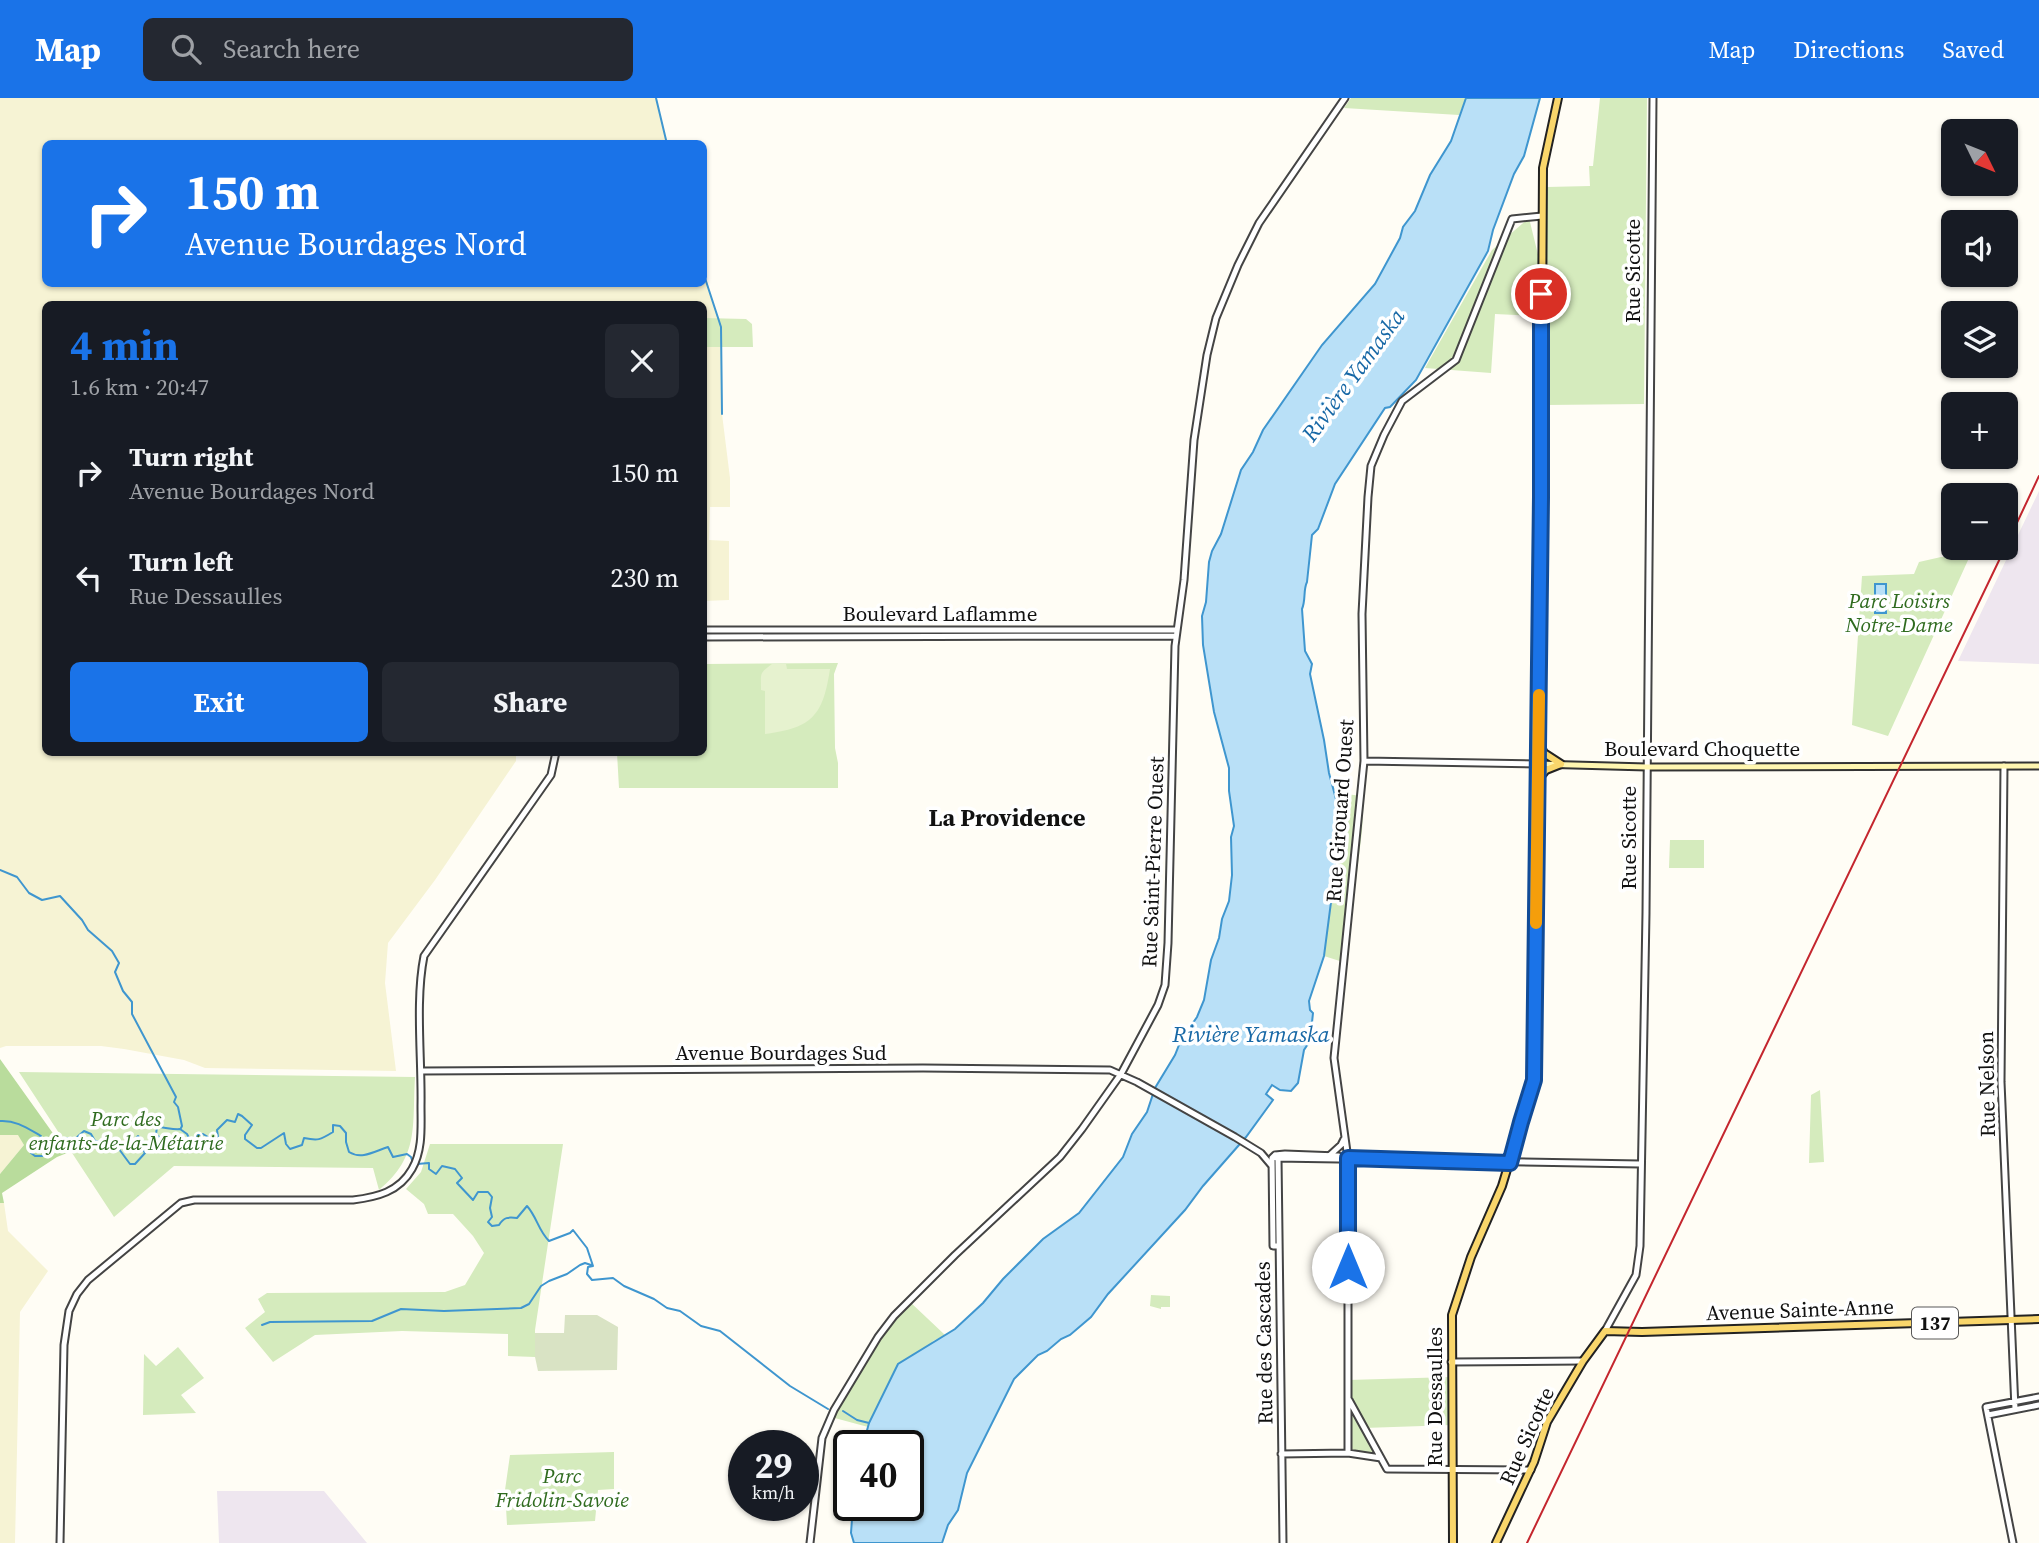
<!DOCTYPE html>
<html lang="en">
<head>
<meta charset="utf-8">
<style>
	:root { --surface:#171b24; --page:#242831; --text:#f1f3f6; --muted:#9ea1a6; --accent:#1a73e8 }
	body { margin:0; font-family:"Source Serif 4",serif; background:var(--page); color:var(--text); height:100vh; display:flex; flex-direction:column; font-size:26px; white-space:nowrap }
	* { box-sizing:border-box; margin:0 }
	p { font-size:23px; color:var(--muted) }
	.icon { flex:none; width:38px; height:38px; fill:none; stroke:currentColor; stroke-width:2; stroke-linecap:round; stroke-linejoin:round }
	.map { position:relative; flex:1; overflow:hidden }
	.sheet { position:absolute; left:42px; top:203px; width:665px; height:455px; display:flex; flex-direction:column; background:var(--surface); border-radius:10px; box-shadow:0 2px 5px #0004 }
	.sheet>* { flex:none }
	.banner { position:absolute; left:42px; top:42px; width:665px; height:147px; border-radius:10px; box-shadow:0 2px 5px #0004; background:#1a73e8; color:#fff; overflow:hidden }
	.needle { width:46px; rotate:133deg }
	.tools { position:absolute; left:1941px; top:21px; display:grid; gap:14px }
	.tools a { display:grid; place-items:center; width:77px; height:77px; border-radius:10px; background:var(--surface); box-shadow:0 2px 5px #0004; font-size:35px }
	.speed { position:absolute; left:728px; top:1332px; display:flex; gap:14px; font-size:35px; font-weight:700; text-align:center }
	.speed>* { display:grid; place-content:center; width:91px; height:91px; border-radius:50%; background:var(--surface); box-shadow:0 2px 5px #0004; line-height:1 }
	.speed small { font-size:18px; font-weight:400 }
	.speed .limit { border:4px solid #111; border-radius:10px; background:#fff; color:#111 }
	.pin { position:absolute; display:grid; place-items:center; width:60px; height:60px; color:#fff; margin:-30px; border:4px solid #fff; border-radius:50%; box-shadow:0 2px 7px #0007 }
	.me { position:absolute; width:77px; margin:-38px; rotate:0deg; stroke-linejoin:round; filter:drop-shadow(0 0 5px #0008) }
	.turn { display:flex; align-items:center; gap:24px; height:147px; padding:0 28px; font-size:32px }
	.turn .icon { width:91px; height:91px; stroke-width:2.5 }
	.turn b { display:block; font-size:49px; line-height:60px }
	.round { display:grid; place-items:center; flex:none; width:74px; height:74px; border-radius:10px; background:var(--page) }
	.summary { display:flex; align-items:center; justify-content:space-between; height:119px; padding:0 28px }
	h1 { font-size:42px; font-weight:700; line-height:52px; color:var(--accent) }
	.cta { display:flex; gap:14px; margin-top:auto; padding:14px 28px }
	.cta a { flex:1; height:80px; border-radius:10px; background:var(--accent); color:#fff; font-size:28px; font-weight:700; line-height:80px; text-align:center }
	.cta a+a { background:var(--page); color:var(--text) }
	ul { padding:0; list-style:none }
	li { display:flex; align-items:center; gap:21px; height:105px; padding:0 28px }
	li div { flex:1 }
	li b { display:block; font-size:26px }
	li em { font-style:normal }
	header { display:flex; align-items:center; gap:42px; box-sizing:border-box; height:98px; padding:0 35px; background:var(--accent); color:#fff }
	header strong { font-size:33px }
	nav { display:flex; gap:38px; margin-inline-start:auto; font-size:24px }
	.search { width:490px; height:63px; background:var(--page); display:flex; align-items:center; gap:18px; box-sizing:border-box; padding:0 24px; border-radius:10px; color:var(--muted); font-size:26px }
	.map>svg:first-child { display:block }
</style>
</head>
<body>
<header>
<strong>Map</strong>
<div class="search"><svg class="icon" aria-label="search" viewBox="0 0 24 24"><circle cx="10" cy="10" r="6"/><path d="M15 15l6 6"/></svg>Search here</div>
<nav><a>Map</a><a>Directions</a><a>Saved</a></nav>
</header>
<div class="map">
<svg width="2039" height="1445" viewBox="0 0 2039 1445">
	<rect width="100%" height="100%" fill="#fffdf5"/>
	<path fill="#eee6ef" d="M2039,393V566L1958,563Z
		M217,1393H324L367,1445H219Z"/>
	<path fill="#f6f3d4" d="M0,0H656L667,45L46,46V186H704V177L721,229L722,316L730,380V409H710L709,442L729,443V502L704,503V206H46V654H516V663L435,782L388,845L385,885L396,973L205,970L184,962L124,951L101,948H6L0,950Z
		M0,1037H19L24,1047L0,1076Z
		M0,1105H4L8,1133L48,1173L20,1214L15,1445H0Z"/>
	<path fill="#d5ebbd" d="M1351,0H1466L1459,17L1344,10Z
		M1600,0H1647L1644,306L1546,307L1547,89L1590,88L1589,68H1593Z
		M1529,120L1545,185L1539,218L1495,216L1491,275L1425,270L1492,152Z
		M704,220L746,221L752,226L753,249H704Z
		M1941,459L1969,460L1888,638L1852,627L1862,478L1914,476L1919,464Z
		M838,565L834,576L835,650L838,665V690H619L617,655L704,654V566Z
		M1334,695L1364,698L1362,733L1346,865L1324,858L1340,735V716Z
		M1670,742H1704V770H1669Z
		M19,974L415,979C412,1028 420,1058 379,1092L373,1070L174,1068L114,1119Z
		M1820,992L1824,1064L1809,1065L1811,997Z
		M430,1046H563L535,1232V1259L508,1258V1236L402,1233L315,1237L273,1264L245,1230L265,1214L258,1201L267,1195L445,1194L465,1187L484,1155L473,1138L453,1116H428L424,1106L406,1091L421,1074Z
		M1151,1197L1170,1198V1209H1161V1211L1150,1208Z
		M909,1203L945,1237L933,1243L868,1329L831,1319L865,1260Z
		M178,1249L204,1280L181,1297L196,1315L143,1317L144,1256L156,1268Z
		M1451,1279L1452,1327L1364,1330L1348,1300V1282Z
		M1350,1308L1377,1357L1351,1353Z
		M614,1354V1391L598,1392L595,1423L507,1427L505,1392L510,1357Z"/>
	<path fill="#b9dc9c" d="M0,961L67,1055L57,1059L2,1095L4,1105H0V1076L24,1047L18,1037H0Z"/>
	<path fill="#d9e3c4" d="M565,1217H597L618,1229L617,1272L538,1273L535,1259V1235H564Z"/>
	<path fill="#e6f2cf" d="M772,566H786L787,571H830C823,617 813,630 765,636V593L761,592C761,574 759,576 772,566Z"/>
	<path fill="#b9e0f7" stroke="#3f96cf" stroke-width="2" d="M1466,0H1540L1524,58L1514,76L1493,132L1488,153L1416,282L1390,309L1385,310L1335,386L1318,431L1312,437L1307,484C1303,492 1306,502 1302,511L1305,553L1312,566L1310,576L1324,642L1329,675L1340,716V735L1324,858L1309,903L1310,912L1313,915L1310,943L1304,952L1298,985L1291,993L1280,992L1272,987L1266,996L1273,1002L1246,1039L1203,1088L1185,1112L1108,1196L1091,1219L1070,1237L1061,1241L1047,1253L1038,1257L1014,1281L967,1375L958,1412L948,1427L942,1445H854L851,1435L853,1407H908V1348L863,1347L869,1325L898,1266L955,1231L983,1205L1003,1181L1043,1141L1079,1115L1123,1059L1132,1036L1147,1014L1155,990L1175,957L1181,942L1197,919L1204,902L1211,862L1219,840L1222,821L1229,803L1232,777L1231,739L1234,728L1229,693V670L1214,614L1203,547L1202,518L1206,504L1209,464L1212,453L1221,436L1241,372L1253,354L1263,332L1322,247L1375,186L1400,140L1403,129L1415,113L1430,77L1451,43Z
		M1875,486H1886V515H1875Z"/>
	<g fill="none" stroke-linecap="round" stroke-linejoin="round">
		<path stroke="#3f96cf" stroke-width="2" d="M656,0L667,46
			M704,177L721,229L722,316
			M0,772L17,779L29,795L42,802L60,798L82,822L88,832L112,853L119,865L115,874L123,893L132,904V916L176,999L174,1004L178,1009L182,1028L181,1030
			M0,1023C16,1022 27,1030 41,1038L31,1055L35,1058H48L65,1040H76L84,1033L91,1036L95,1043L116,1047L130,1066H135L145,1055L141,1049L134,1042L138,1038L148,1049L153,1045L162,1046V1042L156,1036L157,1029C165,1029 173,1032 180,1031L187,1036L192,1046L198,1037L203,1036L213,1042L218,1039L217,1032L227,1022L235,1024L238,1016L242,1018L252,1027L245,1037V1041L257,1050H261L284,1035L286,1046L290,1051L302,1047L304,1040C318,1043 320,1042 333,1034V1027L340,1028L346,1035V1044L349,1054C362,1062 375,1053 388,1049L393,1059L407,1056L411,1059L413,1065
			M417,1066L429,1065V1071L436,1076L442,1068L455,1071L462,1080L457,1085L473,1102L478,1094H488L492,1099L490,1110L492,1119L488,1124L492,1128L499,1127C504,1119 508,1119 517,1120L527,1108C537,1119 538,1132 549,1143L570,1135L573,1132L587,1150L593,1168L588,1169L587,1176L592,1182L613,1180L624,1188L654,1201L667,1210L680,1213L701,1228L720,1233L790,1288L828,1311
			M262,1227L270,1224L372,1223L401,1211L444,1213L521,1210L529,1206L541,1188L549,1183L567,1176L580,1167L585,1165L591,1167
			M843,1313L857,1322L869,1325"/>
		<g stroke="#444" stroke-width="9">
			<path id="tertiary" d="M704,532H1176
				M704,539L1175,538
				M1364,663L1537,666
				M2004,668L2001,984L2015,1311
				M422,973L923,970L1110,972L1137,984L1235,1039L1261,1055L1272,1068
				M1275,1057L1285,1056L1338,1058L1345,1060
				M1330,1057L1341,1047L1344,1041
				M1276,1060L1640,1066
				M1279,1148H1273L1272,1060L1275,1057L1278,1060L1283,1445
				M1605,1233L1636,1177L1640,1148L1646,815L1653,0
				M1451,1264L1583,1263
				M1349,1302L1387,1371L1531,1372
				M1988,1317L2039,1307
				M1348,1355V1061L1334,960L1364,663L1362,516L1368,399L1371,368L1384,337L1402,303L1456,262L1512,121L1542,118
				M1281,1356L1348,1355L1381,1360
				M60,1445L64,1247L69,1213L77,1196L88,1182L181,1105L194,1102H353C377,1099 399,1094 412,1071C423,1052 421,1029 421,1008C422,961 415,903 424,858L551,677L556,654
				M810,1445L822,1340L834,1312L878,1239L894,1218L955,1157L1060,1059L1082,1031L1121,976L1158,907L1165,887L1168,845L1175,548L1184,482L1194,342L1207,257L1216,220L1238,167L1259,125L1345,0
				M2013,1445L1986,1309L2039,1299"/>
		</g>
		<g stroke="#333" stroke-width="9">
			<path id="secondary" d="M1537,666L1647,669L2039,668"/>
		</g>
		<g stroke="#222" stroke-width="10">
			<path id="primary" d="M1538,644L1544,655L1561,666
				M1538,682L1546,672L1561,666
				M1453,1445L1452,1217L1471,1159L1502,1088L1534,982L1541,399L1543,70L1558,0
				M1496,1445L1534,1364L1547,1324L1583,1263L1605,1233L1642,1234L2039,1221"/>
		</g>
		<use href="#tertiary" stroke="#fff" stroke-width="5"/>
		<use href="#secondary" stroke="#fff6b0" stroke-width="5"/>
		<use href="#primary" stroke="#f9d66b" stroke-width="6"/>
		<path stroke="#c4262e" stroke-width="2" d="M2006,448L2039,378
			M1527,1445L2005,450"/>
	</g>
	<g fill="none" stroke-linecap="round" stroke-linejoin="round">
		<g stroke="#114b97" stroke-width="18">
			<path id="route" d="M1348,1169V1060L1510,1065L1521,1024L1534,982L1541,399V196"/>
		</g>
		<use href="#route" stroke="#1a73e8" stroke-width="12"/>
		<path stroke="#f59e0b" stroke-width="12" d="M1536,825L1539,597"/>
	</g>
	<g text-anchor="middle" stroke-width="7" stroke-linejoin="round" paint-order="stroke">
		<rect fill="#fff" stroke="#585858" stroke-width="2" x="1912" y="1209.5" width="46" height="31" rx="5"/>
		<g font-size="19" font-weight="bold" fill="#111">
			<text x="1935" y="1232">137</text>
		</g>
		<g font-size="21" fill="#111" stroke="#fff">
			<text transform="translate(1633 173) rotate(-90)" y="7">Rue Sicotte</text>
			<text x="940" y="523">Boulevard Laflamme</text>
			<text x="1702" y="658">Boulevard Choquette</text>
			<text transform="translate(1340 713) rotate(-86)" y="7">Rue Girouard Ouest</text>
			<text transform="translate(1629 740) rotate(-90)" y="7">Rue Sicotte</text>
			<text transform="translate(1153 764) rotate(-88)" y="7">Rue Saint-Pierre Ouest</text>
			<text x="781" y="962">Avenue Bourdages Sud</text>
			<text transform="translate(1987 986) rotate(-91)" y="7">Rue Nelson</text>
			<text transform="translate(1800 1212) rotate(-2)" y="7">Avenue Sainte-Anne</text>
			<text transform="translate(1264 1245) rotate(-91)" y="7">Rue des Cascades</text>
			<text transform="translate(1435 1299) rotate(-90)" y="7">Rue Dessaulles</text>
			<text transform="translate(1527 1338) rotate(-66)" y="7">Rue Sicotte</text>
		</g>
		<g font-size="21" font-style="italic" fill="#2f6b1f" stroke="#fff">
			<text x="1899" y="510">Parc Loisirs<tspan x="1899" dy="24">Notre-Dame</tspan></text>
			<text x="126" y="1028">Parc des<tspan x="126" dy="24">enfants-de-la-Métairie</tspan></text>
			<text x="562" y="1385">Parc<tspan x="562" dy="24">Fridolin-Savoie</tspan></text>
		</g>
		<g font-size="23" font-style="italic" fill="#1768a6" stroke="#fff">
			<text transform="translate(1353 277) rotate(-54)" y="8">Rivière Yamaska</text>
			<text x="1251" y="944">Rivière Yamaska</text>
		</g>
		<g font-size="24" font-weight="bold" fill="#111" stroke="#fff">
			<text x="1007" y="728">La Providence</text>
		</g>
	</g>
</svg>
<div class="tools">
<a><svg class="needle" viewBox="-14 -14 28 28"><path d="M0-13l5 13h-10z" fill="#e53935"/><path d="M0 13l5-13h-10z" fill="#9ea1a6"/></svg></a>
<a><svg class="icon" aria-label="sound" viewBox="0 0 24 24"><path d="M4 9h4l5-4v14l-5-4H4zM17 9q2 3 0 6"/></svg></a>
<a><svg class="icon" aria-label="layers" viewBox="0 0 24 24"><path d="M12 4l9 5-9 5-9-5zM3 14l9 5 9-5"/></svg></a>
<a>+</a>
<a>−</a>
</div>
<div class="speed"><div>29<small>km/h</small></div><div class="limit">40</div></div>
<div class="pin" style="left:1541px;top:196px;background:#d93025"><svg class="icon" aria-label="arrive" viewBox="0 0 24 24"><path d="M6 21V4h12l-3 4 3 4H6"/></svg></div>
<svg class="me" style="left:1348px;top:1169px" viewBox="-20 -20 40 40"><circle r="19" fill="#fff"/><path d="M0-13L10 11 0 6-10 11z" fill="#1a73e8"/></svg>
<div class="banner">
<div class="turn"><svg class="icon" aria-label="right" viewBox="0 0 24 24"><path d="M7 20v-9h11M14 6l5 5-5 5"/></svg><div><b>150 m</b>Avenue Bourdages Nord</div></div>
</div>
<section class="sheet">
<div class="summary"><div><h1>4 min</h1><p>1.6 km · 20:47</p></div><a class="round"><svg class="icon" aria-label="close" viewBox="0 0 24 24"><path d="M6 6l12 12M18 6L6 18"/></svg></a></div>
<ul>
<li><svg class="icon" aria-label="right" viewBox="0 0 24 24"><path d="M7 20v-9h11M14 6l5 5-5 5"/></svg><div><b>Turn right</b><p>Avenue Bourdages Nord</p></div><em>150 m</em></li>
<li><svg class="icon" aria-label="left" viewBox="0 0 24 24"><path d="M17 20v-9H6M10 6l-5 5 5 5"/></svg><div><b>Turn left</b><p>Rue Dessaulles</p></div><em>230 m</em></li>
</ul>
<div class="cta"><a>Exit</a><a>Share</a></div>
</section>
</div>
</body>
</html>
